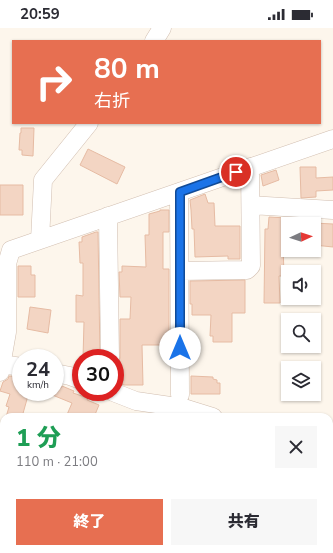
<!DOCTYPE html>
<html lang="ja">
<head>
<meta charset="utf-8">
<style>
	:root { --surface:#fff; --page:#f7f7f7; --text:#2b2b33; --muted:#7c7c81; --accent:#e76f51 }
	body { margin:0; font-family:"Nunito Sans","Noto Sans JP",sans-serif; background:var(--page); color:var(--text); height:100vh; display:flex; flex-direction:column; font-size:15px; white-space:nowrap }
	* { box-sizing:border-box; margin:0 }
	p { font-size:13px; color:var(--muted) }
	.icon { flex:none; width:22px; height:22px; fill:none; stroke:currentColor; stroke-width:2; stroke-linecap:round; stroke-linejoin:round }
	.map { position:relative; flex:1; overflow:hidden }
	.side { position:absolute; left:0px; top:385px; width:333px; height:140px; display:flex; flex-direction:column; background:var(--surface); border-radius:12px 12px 0 0; box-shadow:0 1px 3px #0004 }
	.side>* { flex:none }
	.hud { position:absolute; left:12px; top:12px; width:309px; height:84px; border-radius:0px; box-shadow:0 1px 3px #0004; background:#e76f51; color:#fff; overflow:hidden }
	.needle { width:26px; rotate:87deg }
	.tools { position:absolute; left:281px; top:189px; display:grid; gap:8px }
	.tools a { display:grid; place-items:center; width:40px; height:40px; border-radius:0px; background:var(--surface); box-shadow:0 1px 3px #0004; font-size:20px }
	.speed { position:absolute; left:12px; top:321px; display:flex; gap:8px; font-size:20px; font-weight:700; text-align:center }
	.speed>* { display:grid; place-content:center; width:52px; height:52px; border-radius:50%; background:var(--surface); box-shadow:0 1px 3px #0004; line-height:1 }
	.speed small { font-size:10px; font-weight:400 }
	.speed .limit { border:6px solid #d22; background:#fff; color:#111 }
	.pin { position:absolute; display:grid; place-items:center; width:34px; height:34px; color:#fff; margin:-17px; border:2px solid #fff; border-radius:50%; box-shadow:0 1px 4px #0007 }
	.me { position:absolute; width:44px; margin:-22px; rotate:0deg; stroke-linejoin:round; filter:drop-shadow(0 0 3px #0008) }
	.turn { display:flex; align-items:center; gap:14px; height:84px; padding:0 16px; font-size:18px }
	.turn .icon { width:52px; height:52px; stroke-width:2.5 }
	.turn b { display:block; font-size:28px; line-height:34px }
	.round { display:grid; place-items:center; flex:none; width:42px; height:42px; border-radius:0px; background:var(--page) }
	.head { display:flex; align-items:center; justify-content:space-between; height:68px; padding:0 16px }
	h1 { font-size:24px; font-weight:800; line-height:30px; color:#1e9e55 }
	.cta { display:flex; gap:8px; margin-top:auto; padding:8px 16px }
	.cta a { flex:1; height:46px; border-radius:0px; background:var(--accent); color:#fff; font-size:16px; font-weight:800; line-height:46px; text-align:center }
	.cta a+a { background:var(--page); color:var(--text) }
	.status { display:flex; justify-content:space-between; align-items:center; height:28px; padding:0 20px; background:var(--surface); direction:ltr }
	.status svg { height:11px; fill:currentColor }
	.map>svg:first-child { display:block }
</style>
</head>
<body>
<div class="status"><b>20:59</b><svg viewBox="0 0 49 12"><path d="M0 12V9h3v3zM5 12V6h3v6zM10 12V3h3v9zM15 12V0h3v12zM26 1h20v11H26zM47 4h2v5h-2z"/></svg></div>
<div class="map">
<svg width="333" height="525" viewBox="0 0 333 525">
	<rect width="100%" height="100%" fill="#fdf6ec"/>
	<path fill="#f3d5c3" stroke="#e6bba3" d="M21,100H34L33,128L22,127V122H19L20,105H21Z
		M88,121L125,139L117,156L80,137Z
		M300,139H316V150L333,149V162L316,163V169L301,170Z
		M276,142L279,152L263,158L261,147Z
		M0,157H23V187H0Z
		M205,166L208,175H214L215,198H240V231H228V228L195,229L194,201H192L191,182L190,172Z
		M160,182H169V204H163V241H169V315H161V317H142L143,357H124L120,355V350H117V337L120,330V291H130L131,269H120L119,244H122V238L146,239L145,207H149V186L160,183Z
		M269,189L287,190L285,214H283L284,248H279L280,275H264L265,201H268Z
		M314,195L333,196V219L314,217Z
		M96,204H98L100,330H83L84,294H76V267L83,268V235H80L79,214H82V209Z
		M18,238H31V247H35V269H18Z
		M245,252V285H232V314H213V308H210L211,287H192V276H190V253Z
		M30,279L51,282L48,305L27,301Z
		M9,348L21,349V364H29L22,389H6L9,379L6,378L10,366L0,363L3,354L8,351Z
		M191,348L213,349V351L217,352V355H220V366H191Z
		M55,358L61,360L62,358L74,363L73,365L88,370L87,372L99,377L94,389H66L72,375L45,364H55Z"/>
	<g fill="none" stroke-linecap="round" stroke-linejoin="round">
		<g stroke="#d1beb0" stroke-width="19">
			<path id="minor" d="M154,13L162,0
				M179,164L180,367
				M251,177L333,182
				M108,188L110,330
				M40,212L43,152L89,95
				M180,243L243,242H247L251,238L250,139
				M2,336L21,339
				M0,344L7,304V236L11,222L333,111
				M55,345L70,348L81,352
				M113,364L136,373L184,380L213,389
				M329,426L333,427"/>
		</g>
		<g stroke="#dad1cd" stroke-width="23">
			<path id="highway" d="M0,467L4,470
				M120,521L130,525"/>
		</g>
		<use href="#minor" stroke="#fff" stroke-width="18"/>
		<use href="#highway" stroke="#f7b7a3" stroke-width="22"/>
	</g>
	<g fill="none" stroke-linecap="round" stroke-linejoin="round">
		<g stroke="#114b97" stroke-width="10">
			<path id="route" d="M180,320V164L236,144"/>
		</g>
		<use href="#route" stroke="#1a73e8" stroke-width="7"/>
	</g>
</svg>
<div class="tools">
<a><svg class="needle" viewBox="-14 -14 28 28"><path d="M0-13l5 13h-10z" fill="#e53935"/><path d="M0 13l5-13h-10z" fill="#7c7c81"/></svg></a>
<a><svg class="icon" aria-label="sound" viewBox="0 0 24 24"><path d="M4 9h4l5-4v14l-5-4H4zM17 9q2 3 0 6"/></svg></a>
<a><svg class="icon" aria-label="search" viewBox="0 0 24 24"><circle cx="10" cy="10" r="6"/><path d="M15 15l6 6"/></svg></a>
<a><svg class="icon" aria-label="layers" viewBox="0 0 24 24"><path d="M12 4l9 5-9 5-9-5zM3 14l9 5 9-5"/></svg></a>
</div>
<div class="speed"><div>24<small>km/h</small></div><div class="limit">30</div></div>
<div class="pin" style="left:236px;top:144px;background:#d93025"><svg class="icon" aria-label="arrive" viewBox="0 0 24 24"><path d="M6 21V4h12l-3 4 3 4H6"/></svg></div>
<svg class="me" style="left:180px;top:320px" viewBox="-20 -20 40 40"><circle r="19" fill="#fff"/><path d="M0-13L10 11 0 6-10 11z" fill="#1a73e8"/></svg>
<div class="hud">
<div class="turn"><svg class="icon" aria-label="right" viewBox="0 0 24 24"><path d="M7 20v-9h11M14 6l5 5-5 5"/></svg><div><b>80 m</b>右折</div></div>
</div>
<section class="side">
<div class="head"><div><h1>1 分</h1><p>110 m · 21:00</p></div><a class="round"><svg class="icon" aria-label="close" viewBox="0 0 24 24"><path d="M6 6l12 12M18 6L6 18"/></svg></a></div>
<div class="cta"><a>終了</a><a>共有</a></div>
</section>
</div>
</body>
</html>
